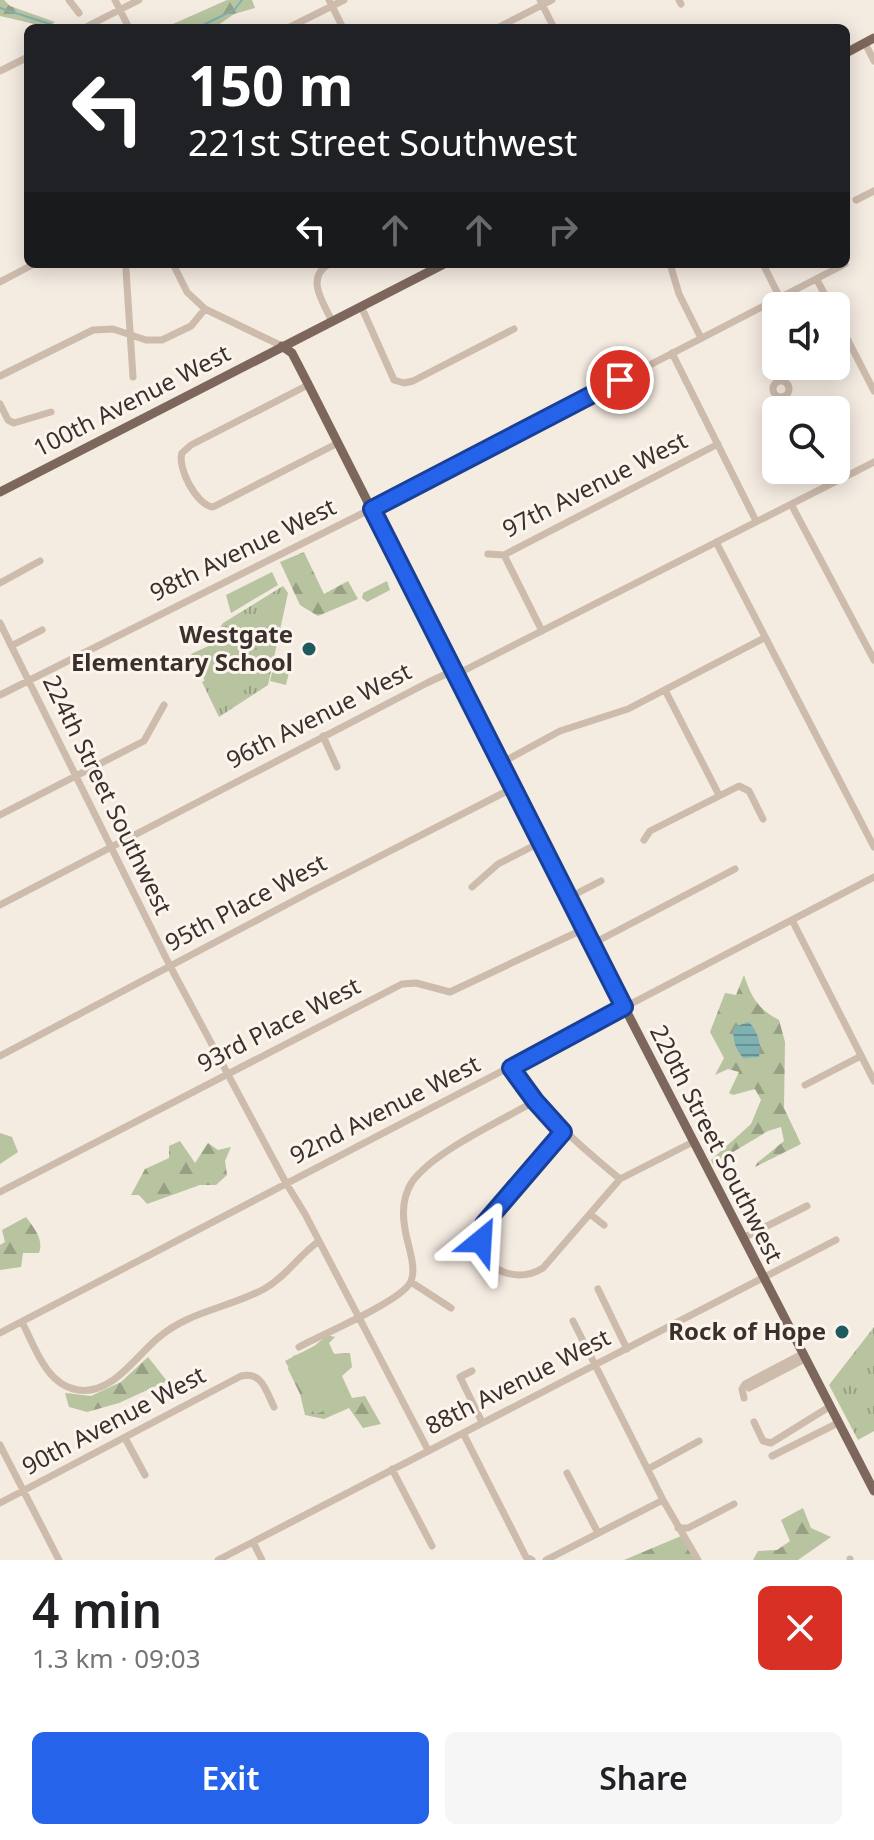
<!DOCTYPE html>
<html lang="en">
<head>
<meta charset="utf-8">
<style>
	:root { --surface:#fff; --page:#f6f6f6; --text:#202124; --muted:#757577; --accent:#2563eb }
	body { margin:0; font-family:"Noto Sans",sans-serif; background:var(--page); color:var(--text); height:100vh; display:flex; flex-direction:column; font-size:30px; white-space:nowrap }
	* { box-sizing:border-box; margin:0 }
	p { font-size:26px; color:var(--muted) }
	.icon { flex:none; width:44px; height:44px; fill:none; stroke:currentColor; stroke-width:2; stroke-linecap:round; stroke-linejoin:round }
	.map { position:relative; height:1560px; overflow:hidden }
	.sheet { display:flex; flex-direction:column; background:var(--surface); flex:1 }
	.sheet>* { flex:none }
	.banner { position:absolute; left:24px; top:24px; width:826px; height:244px; border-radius:12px; box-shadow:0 4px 20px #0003; background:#202124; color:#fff; overflow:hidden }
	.fabs { position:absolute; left:762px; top:292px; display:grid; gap:16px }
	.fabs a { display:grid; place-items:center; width:88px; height:88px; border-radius:12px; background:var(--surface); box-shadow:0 4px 20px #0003; font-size:40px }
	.pin { position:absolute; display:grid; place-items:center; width:68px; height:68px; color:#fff; margin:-34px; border:4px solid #fff; border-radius:50%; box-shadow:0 2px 8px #0007 }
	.me { position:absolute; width:88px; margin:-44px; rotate:27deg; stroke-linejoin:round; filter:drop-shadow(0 0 6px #0008) }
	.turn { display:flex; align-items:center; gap:28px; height:168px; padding:0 32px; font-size:36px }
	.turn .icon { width:104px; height:104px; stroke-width:2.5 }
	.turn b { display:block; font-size:56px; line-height:68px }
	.lanes { display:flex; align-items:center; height:76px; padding:0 32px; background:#0003; justify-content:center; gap:40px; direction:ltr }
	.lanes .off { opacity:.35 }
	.round { display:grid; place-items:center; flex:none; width:84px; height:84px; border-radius:12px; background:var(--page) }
	.summary { display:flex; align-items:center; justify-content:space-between; height:136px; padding:0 32px }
	h1 { font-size:48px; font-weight:600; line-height:60px }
	.button { display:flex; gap:16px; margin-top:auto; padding:16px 32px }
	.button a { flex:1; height:92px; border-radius:12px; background:var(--accent); color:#fff; font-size:32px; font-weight:600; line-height:92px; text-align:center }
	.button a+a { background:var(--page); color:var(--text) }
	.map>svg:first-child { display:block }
</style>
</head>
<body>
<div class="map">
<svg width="874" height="1560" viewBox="0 0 874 1560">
	<defs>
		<pattern id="grass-tufts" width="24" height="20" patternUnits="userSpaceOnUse" patternTransform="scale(2)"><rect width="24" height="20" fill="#b8c4a0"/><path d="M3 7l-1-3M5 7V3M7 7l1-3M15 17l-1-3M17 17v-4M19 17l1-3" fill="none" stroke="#97a083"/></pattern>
		<pattern id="forest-firs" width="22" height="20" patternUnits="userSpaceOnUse" patternTransform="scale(2)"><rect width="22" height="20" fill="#b8c4a0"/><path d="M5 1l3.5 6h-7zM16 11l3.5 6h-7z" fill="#97a083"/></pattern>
		<pattern id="water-rules" width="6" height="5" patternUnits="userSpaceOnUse" patternTransform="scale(2)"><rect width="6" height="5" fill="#7fb0b2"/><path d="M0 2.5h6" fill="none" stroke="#699091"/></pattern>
	</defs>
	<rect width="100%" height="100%" fill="#f4ebe1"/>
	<path fill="url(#grass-tufts)" d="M283,586L288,593L268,685L219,717L202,682L224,670L207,647L223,623Z
		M874,1327V1431L858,1440L829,1385Z"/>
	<path fill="url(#forest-firs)" d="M0,0H4L10,6L55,22L48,27L0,16Z
		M227,0H252L255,8L234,14L217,26L218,28H164Z
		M304,552L324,594L348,581L358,599L318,616L300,605L280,562Z
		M744,975C751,997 758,1009 779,1020L785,1042L784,1108L801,1144L755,1167L757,1163L784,1141L781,1127L768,1131L713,1164L711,1160L751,1124L761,1100L755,1089L733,1095L729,1093L739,1072L728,1069L715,1075L724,1058L710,1032L725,993L736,995Z
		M0,1133L12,1137L18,1152L0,1164Z
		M180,1141L195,1163L208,1143L218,1150L231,1147L225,1161L227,1175L216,1185H200L147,1204L139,1195H131L145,1169L169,1158V1146Z
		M26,1217C34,1228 44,1239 39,1253H23L21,1267L0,1270V1245L5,1242L2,1230Z
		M327,1335L335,1337L329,1343L334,1354L350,1353L352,1367L342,1376L352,1398L365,1396L381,1424L363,1428L349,1408L324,1419L305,1415L300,1394L288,1369L293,1356L310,1350Z
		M148,1357L167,1381L119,1403L87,1412L69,1407L65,1393L91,1396L121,1382Z
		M803,1508L811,1528L831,1537L798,1560H753L758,1551L777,1550L790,1541L781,1520Z
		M681,1536L697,1560H624Z"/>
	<path fill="#b8c4a0" d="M272,572L278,585L231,613L226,595Z
		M387,581L390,590L367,602L362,598L363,593Z
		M248,628C256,646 265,672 246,689C238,695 225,699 216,703L191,654Z
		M274,664L290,668L286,685L270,681Z
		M320,1343L349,1398L315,1415L285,1361Z"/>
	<path fill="url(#water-rules)" d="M749,1022C759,1034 761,1042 759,1057L743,1058C735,1048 732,1039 734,1027Z"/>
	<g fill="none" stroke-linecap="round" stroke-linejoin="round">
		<path stroke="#7fb0b2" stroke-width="2" d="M0,8L62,28
			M201,28L203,25L234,10L242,0"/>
		<path stroke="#cdbbac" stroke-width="7" d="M69,0L79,13
			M115,0L129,28
			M329,0L343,28
			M540,0L554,28
			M679,0L681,4
			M84,28L139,0
			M288,28L344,0
			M497,28L552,0
			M865,43L874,61
			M0,71L28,57
			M856,200L874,191
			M173,264L187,292L205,309L282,346
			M329,264C305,278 323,302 332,321
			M670,264L679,294L701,338
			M763,264L780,298
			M126,270L133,377
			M817,280L831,306
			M0,282L34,264
			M361,306L394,380L404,383L413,381L514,329
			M836,317L874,391
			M672,353L756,521
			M0,376L93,330L113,329L146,340H162L191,326L205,309
			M773 389a8 8 0 1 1 16 0a8 8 0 1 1-16 0Z
			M308,385L191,445L182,453C177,467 196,505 213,507L338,443
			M786,396L792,410
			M0,404L8,420L14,423L51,412
			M823,470L831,483
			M791,504L874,660
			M716,542L874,847
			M488,554L504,555L718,444
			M504,555L542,631
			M0,583L40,561
			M0,623L170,966L286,1183L305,1214L428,1450
			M11,646L42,630
			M665,690L719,795
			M0,695L377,506L845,264
			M323,736L337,767
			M501,763L560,731L628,709L764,638
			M0,815L144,741L164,705
			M644,840L650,831L739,786L749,791L763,819
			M472,887L498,864L541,842
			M568,898L601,881
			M0,905L427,683L446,674L465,670L874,462
			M792,920L874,1081
			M592,944L735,869
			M0,1056L312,891L513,788
			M511,1068C545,1115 575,1142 620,1179
			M805,1085L861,1056
			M563,1132L484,1224C483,1233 480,1242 483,1250C492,1276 522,1281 543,1268L620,1179L693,1142
			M0,1192L402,984L416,983L450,992L584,929
			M590,1214L604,1225
			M743,1238L807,1206
			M411,1282L451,1308
			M598,1289L627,1349
			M573,1321L663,1500L698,1560
			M22,1322C35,1347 46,1385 78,1390C112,1395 135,1357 158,1338C189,1311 229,1308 264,1289C286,1277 299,1255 319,1241
			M0,1333L874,877
			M299,1347C321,1335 399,1302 410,1283C418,1269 407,1244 405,1229C402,1213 403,1196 412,1182C434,1151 501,1121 535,1101
			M472,1371L460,1377L482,1422
			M749,1388L805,1359
			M744,1398L742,1389L745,1384L802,1354
			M754,1422L763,1441L771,1443L829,1407
			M463,1433L526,1557L532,1560
			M125,1438L145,1475
			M0,1445L59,1560
			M772,1456L838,1423
			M392,1469L432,1546
			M648,1469L699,1441
			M567,1473L598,1533
			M0,1503L241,1376C262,1371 266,1391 274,1407
			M678,1528H688L734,1504
			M253,1542L262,1560
			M850,1559V1560
			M218,1560L836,1240
			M546,1560L663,1500"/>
		<path stroke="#7d675c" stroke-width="9" d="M846,53L874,38
			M282,346L292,353L306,380L584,929L874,1491
			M0,492L444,264"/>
	</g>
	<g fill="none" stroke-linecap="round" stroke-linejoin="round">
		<g stroke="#184099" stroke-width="20">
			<path id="route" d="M481,1241L484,1224L563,1132L535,1101L511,1068L624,1007L372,509L620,380"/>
		</g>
		<use href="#route" stroke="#2563eb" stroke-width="14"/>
	</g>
	<g fill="#1f5a5e" stroke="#fbf5ee" stroke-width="3">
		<circle cx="309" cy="649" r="8"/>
		<circle cx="842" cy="1332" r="8"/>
	</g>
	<g text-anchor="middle" stroke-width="6" stroke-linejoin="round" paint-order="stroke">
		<g font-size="24" fill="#3b302b" stroke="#fbf5ee">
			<text transform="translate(132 401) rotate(-27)" y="8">100th Avenue West</text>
			<text transform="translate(595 485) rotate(-27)" y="8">97th Avenue West</text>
			<text transform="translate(243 550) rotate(-26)" y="8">98th Avenue West</text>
			<text transform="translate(319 716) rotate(-27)" y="8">96th Avenue West</text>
			<text transform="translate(107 795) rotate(64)" y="8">224th Street Southwest</text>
			<text transform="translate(246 903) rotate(-28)" y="8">95th Place West</text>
			<text transform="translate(279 1025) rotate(-27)" y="8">93rd Place West</text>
			<text transform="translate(385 1110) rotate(-27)" y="8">92nd Avenue West</text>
			<text transform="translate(716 1144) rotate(63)" y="8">220th Street Southwest</text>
			<text transform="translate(518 1382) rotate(-27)" y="8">88th Avenue West</text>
			<text transform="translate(114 1421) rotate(-28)" y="8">90th Avenue West</text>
		</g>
		<g font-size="24" font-weight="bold" fill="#3b302b" stroke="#fbf5ee" text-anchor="end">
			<text x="293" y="643">Westgate<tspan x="293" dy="28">Elementary School</tspan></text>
			<text x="826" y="1340">Rock of Hope</text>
		</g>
	</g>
</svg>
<div class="fabs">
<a><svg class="icon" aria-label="sound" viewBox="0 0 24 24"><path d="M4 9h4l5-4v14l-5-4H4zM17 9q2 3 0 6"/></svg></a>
<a><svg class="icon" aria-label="search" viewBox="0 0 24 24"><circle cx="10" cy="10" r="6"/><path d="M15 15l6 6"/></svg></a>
</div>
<div class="pin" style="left:620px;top:380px;background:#d93025"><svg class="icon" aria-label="arrive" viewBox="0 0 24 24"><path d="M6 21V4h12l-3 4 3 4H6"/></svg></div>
<svg class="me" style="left:481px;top:1241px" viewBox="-20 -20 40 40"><path d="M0-17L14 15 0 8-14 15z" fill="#2563eb" stroke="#fff" stroke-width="4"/></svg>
<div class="banner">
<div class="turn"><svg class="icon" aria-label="left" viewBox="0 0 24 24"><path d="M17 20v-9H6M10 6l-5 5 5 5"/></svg><div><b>150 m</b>221st Street Southwest</div></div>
<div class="lanes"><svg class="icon" aria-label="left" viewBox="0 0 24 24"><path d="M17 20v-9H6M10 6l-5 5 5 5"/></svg><svg class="icon off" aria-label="ahead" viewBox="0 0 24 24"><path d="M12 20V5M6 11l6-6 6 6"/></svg><svg class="icon off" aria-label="ahead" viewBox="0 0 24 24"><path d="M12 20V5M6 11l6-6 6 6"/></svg><svg class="icon off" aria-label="right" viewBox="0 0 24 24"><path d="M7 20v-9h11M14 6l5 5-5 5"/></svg></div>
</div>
</div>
<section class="sheet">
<div class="summary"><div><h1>4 min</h1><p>1.3 km · 09:03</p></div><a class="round" style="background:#d93025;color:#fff"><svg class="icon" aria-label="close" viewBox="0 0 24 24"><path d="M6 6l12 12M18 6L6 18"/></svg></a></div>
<div class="button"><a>Exit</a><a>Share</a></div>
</section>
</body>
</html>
